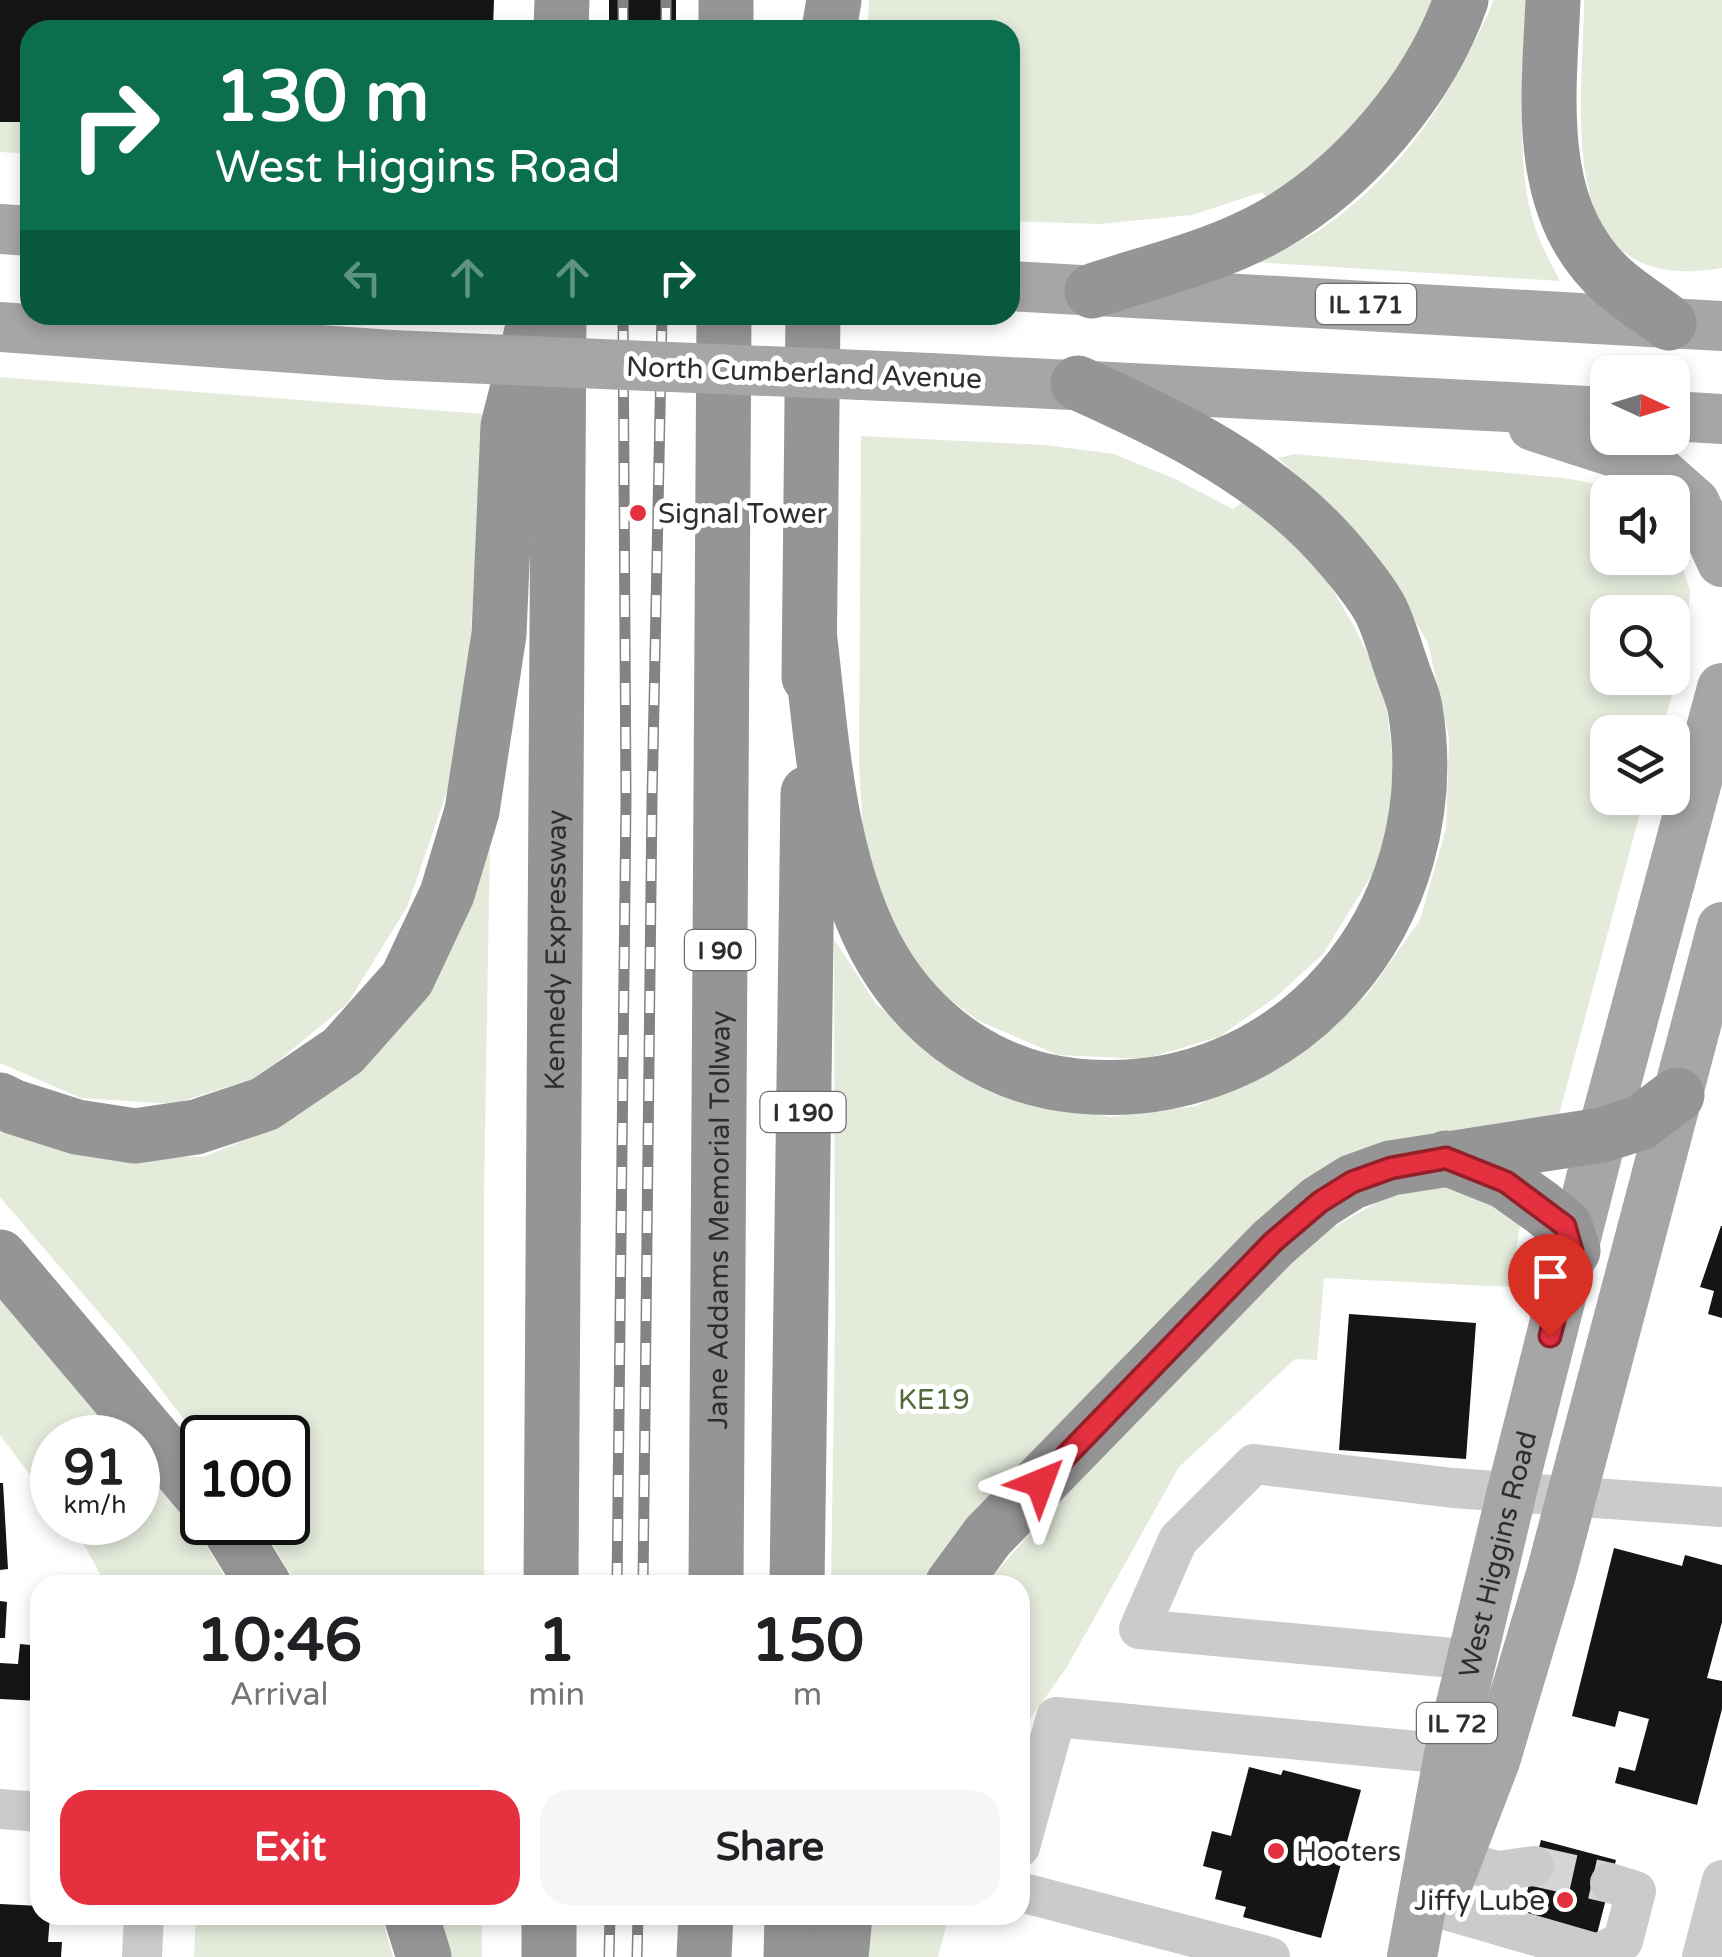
<!DOCTYPE html>
<html lang="en">
<head>
<meta charset="utf-8">
<style>
	:root { --surface:#fff; --page:#f6f6f6; --text:#202124; --muted:#757577; --accent:#e4303f }
	body { margin:0; font-family:"Varela Round",sans-serif; background:var(--page); color:var(--text); height:100vh; display:flex; flex-direction:column; font-size:38px; white-space:nowrap }
	* { box-sizing:border-box; margin:0 }
	p { font-size:32px; color:var(--muted) }
	.icon { flex:none; width:55px; height:55px; fill:none; stroke:currentColor; stroke-width:2; stroke-linecap:round; stroke-linejoin:round }
	.map { position:relative; flex:1; overflow:hidden }
	.side { position:absolute; left:30px; top:1575px; width:1000px; height:350px; display:flex; flex-direction:column; background:var(--surface); border-radius:30px; box-shadow:0 5px 15px #0003 }
	.side>* { flex:none }
	.hud { position:absolute; left:20px; top:20px; width:1000px; height:305px; border-radius:30px; box-shadow:0 5px 15px #0003; background:#0b6e4f; color:#fff; overflow:hidden }
	.needle { width:65px; rotate:94deg }
	.buttons { position:absolute; left:1590px; top:355px; display:grid; gap:20px }
	.buttons a { display:grid; place-items:center; width:100px; height:100px; border-radius:20px; background:var(--surface); box-shadow:0 5px 15px #0003; font-size:50px }
	.speed { position:absolute; left:30px; top:1415px; display:flex; gap:20px; font-size:50px; font-weight:700; text-align:center }
	.speed>* { display:grid; place-content:center; width:130px; height:130px; border-radius:50%; background:var(--surface); box-shadow:0 5px 15px #0003; line-height:1 }
	.speed small { font-size:25px; font-weight:400 }
	.speed .limit { border:5px solid #111; border-radius:15px; background:#fff; color:#111 }
	.pin { position:absolute; display:grid; place-items:center; width:85px; height:85px; color:#fff; margin:-102px -42px; border-radius:50% 50% 50% 0; rotate:-45deg; box-shadow:0 0 10px #0007 }
	.pin .icon { rotate:45deg }
	.me { position:absolute; width:110px; margin:-55px; rotate:44deg; stroke-linejoin:round; filter:drop-shadow(0 0 8px #0008) }
	.turn { display:flex; align-items:center; gap:35px; height:210px; padding:0 30px; font-size:45px }
	.turn .icon { width:130px; height:130px; stroke-width:2.5 }
	.turn b { display:block; font-size:70px; line-height:85px }
	.lanes { display:flex; align-items:center; height:95px; padding:0 30px; background:#0003; justify-content:center; gap:50px; direction:ltr }
	.lanes .off { opacity:.35 }
	.eta { display:flex; justify-content:space-evenly; align-items:center; height:170px; text-align:center }
	.eta b { font-size:60px; font-weight:800; line-height:70px }
	.action { display:flex; gap:20px; margin-top:auto; padding:20px 30px }
	.action a { flex:1; height:115px; border-radius:30px; background:var(--accent); color:#fff; font-size:40px; font-weight:800; line-height:115px; text-align:center }
	.action a+a { background:var(--page); color:var(--text) }
	.map>svg:first-child { display:block }
</style>
</head>
<body>
<div class="map">
<svg width="1722" height="1957" viewBox="0 0 1722 1957">
	<rect width="100%" height="100%" fill="#fff"/>
	<path fill="#e4ebdb" fill-rule="evenodd" d="M869,0H1435L1417,51L1354,131L1269,201L1262,192L1192,215L1099,224L1010,221V30H868Z
		M1494,0H1528C1528,70 1513,148 1532,217C1538,240 1549,260 1560,281L1254,262C1277,251 1303,242 1324,227C1407,169 1454,91 1494,0Z
		M1584,0H1722V268C1548,299 1584,107 1584,0Z
		M0,121H30V154L0,152Z
		M0,377L484,414L469,664L450,783L407,907L347,1004L259,1077L173,1104L81,1098L0,1063Z
		M861,436L1046,445L1114,454L1173,478L1233,509L1243,502L1290,538L1322,572L1355,628L1385,691L1396,791L1375,870L1323,954L1276,997L1219,1037L1144,1059L1058,1055L979,1021L928,983L874,892L863,832L859,763Z
		M1295,454L1564,478L1613,487L1623,492H1608V558H1672L1674,540L1690,591L1686,642L1662,732H1608V798H1644L1556,1126L1439,1132L1332,1165L953,1542L924,1585H831L835,1322L834,939L876,1004L940,1057L1034,1104L1111,1117L1196,1106L1293,1060L1367,995L1420,920L1446,829L1449,738L1428,643L1382,564L1326,502L1278,458ZM1608,612H1672V678H1608Z
		M490,840L484,1194V1585H297L260,1523L288,1522V1438H202V1443L131,1350L0,1197V1127L75,1154L203,1157L284,1124Z
		M1441,1183L1477,1184L1520,1225L1511,1287L1324,1278L1317,1360L1295,1359L1179,1467L1067,1667L1020,1733V1585H987L990,1579L1138,1411L1318,1236L1383,1199Z
		M0,1284L127,1437L52,1438V1504L0,1435Z
		M138,1451L179,1501L230,1585H106L86,1548L67,1523L138,1522Z
		M196,1915H381L393,1957H194Z
		M437,1915H482V1957H448Z
		M867,1915H938L948,1919L938,1957H863Z"/>
	<path fill="#151515" d="M0,0H494L493,30H30V122H0Z
		M609,0H676V30H609Z
		M1721,1226H1722V1318L1708,1314L1714,1291L1700,1287Z
		M1349,1314L1476,1323L1466,1459L1339,1450Z
		M0,1483H3L8,1569L0,1570Z
		M1614,1548L1682,1566L1685,1555L1722,1565V1622L1707,1678L1722,1681V1709L1697,1805L1615,1783L1619,1767L1635,1771L1649,1719L1619,1711L1615,1727L1572,1716Z
		M0,1601L7,1602L5,1638H0Z
		M20,1644L40,1646V1701L0,1699V1663L18,1664Z
		M1249,1767L1281,1775L1283,1770L1361,1790L1321,1938L1243,1917L1246,1907L1215,1899L1222,1871L1203,1866L1212,1831L1231,1836Z
		M1541,1840L1616,1860L1596,1938L1520,1918Z
		M0,1904L40,1906V1915H50L48,1942H62L61,1957H0Z"/>
	<g fill="none" stroke-linecap="round" stroke-linejoin="round">
		<path stroke="#d5d5d5" stroke-width="40" stroke-dasharray="40 20" stroke-linecap="butt" d="M1534,1866L1610,1883"/>
		<path stroke="#cbcbcb" stroke-width="40" d="M1474,1660L1139,1629L1178,1540L1254,1464L1453,1488L1722,1507
			M0,1809L40,1812
			M1020,1847L1056,1717L1449,1754
			M1457,1860L1497,1871L1534,1866
			M1020,1892L1270,1957
			M1439,1908L1598,1954L1623,1941L1636,1891L1610,1883
			M142,1957L144,1915
			M1702,1957L1722,1880"/>
		<g stroke="#a6a6a6" stroke-width="50">
			<path d="M0,229L30,231"/>
			<path d="M1010,286L1722,326"/>
			<path d="M0,327L391,355"/>
			<path d="M930,378L1608,412"/>
			<path d="M1672,416L1722,419"/>
			<path d="M1533,426L1651,464L1695,503L1722,562"/>
			<path d="M1448,1883L1495,1761L1551,1574L1722,927"/>
			<path id="s1" d="M1412,1957L1449,1754L1512,1491L1602,1135L1722,688"/>
		</g>
		<g stroke="#959595" stroke-width="55">
			<path d="M1553,0C1549,96 1533,211 1614,282C1631,297 1651,309 1669,323"/>
			<path d="M561,30L562,0"/>
			<path d="M726,30V0"/>
			<path d="M829,30L834,0"/>
			<path d="M1092,291C1152,271 1218,256 1272,225C1354,178 1430,89 1461,0"/>
			<path d="M810,640C822,743 829,869 883,960C926,1031 995,1078 1077,1086C1290,1107 1450,915 1415,708C1413,695 1406,682 1402,669C1395,650 1389,625 1379,607C1365,583 1336,549 1317,530C1250,463 1163,421 1078,383"/>
			<path d="M809,677L813,315"/>
			<path d="M0,1100L14,1107L77,1127L135,1136L196,1127L265,1104L343,1051L407,979L447,894L472,811L499,634L508,426L536,315"/>
			<path d="M1446,1158L1506,1182L1541,1207L1565,1226L1573,1251"/>
			<path d="M0,1257L202,1496"/>
			<path d="M225,1522L264,1585"/>
			<path id="s2" d="M551,1585L559,315"/>
			<path id="s3" d="M716,1585L724,315"/>
			<path d="M797,1585L808,793"/>
			<path d="M952,1585L988,1536L1273,1243L1320,1202L1352,1182L1391,1168L1602,1135L1640,1123L1677,1095"/>
			<path d="M411,1915L424,1957"/>
			<path d="M549,1957V1915"/>
			<path d="M704,1957L706,1915"/>
			<path d="M791,1957L792,1915"/>
			<path d="M841,1957L845,1915"/>
		</g>
		<g stroke="#838383" stroke-width="11">
			<path id="rail" d="M623,30V0
				M666,30V0
				M617,1585L626,801L623,315
				M643,1585L652,801L662,315
				M609,1957L610,1915
				M637,1957L638,1915"/>
		</g>
		<use href="#rail" stroke="#fff" stroke-width="8" stroke-dasharray="22" stroke-linecap="butt"/>
		<path stroke="#a6a6a6" stroke-width="50" d="M391,355L930,378"/>
	</g>
	<g fill="none" stroke-linecap="round" stroke-linejoin="round">
		<g stroke="#941f29" stroke-width="25">
			<path id="route" d="M1040,1483L1273,1242L1320,1202L1352,1182L1391,1168L1446,1158L1506,1182L1565,1226L1572,1251L1550,1336"/>
		</g>
		<use href="#route" stroke="#e4303f" stroke-width="18"/>
	</g>
	<g fill="#e4303f" stroke="#fff" stroke-width="4">
		<circle cx="638" cy="513" r="10"/>
		<circle cx="1276" cy="1851" r="10"/>
		<circle cx="1565" cy="1900" r="10"/>
	</g>
	<g text-anchor="middle" stroke-width="10" stroke-linejoin="round" paint-order="stroke">
		<g fill="#fff" stroke="#6d6d6d" stroke-width="2.5">
			<rect x="1316" y="284" width="100" height="40" rx="8"/>
			<rect x="685" y="930" width="70" height="40" rx="8"/>
			<rect x="760.5" y="1092" width="85" height="40" rx="8"/>
			<rect x="1417" y="1703" width="80" height="40" rx="8"/>
		</g>
		<g font-size="25" font-weight="bold" fill="#2e2e2e">
			<text x="1366" y="313">IL 171</text>
			<text x="720" y="959">I 90</text>
			<text x="803" y="1121">I 190</text>
			<text x="1457" y="1732">IL 72</text>
		</g>
		<g font-size="28" fill="#2e2e2e" stroke="#fff">
			<text transform="translate(804 372) rotate(2)" y="10">North Cumberland Avenue</text>
			<text dy="10" stroke="none"><textPath href="#s2" startOffset="635">Kennedy Expressway</textPath></text>
			<text dy="10" stroke="none"><textPath href="#s3" startOffset="365">Jane Addams Memorial Tollway</textPath></text>
			<text dy="10" stroke="none"><textPath href="#s1" startOffset="412">West Higgins Road</textPath></text>
		</g>
		<g font-size="28" fill="#2e2e2e" stroke="#fff" text-anchor="start">
			<text x="658" y="523">Signal Tower</text>
			<text x="1296" y="1861">Hooters</text>
			<text x="1545" y="1910" text-anchor="end">Jiffy Lube</text>
		</g>
		<g font-size="28" fill="#51693b" stroke="#fff">
			<text x="934" y="1409">KE19</text>
		</g>
	</g>
</svg>
<div class="buttons">
<a><svg class="needle" viewBox="-14 -14 28 28"><path d="M0-13l5 13h-10z" fill="#e53935"/><path d="M0 13l5-13h-10z" fill="#757577"/></svg></a>
<a><svg class="icon" aria-label="sound" viewBox="0 0 24 24"><path d="M4 9h4l5-4v14l-5-4H4zM17 9q2 3 0 6"/></svg></a>
<a><svg class="icon" aria-label="search" viewBox="0 0 24 24"><circle cx="10" cy="10" r="6"/><path d="M15 15l6 6"/></svg></a>
<a><svg class="icon" aria-label="layers" viewBox="0 0 24 24"><path d="M12 4l9 5-9 5-9-5zM3 14l9 5 9-5"/></svg></a>
</div>
<div class="speed"><div>91<small>km/h</small></div><div class="limit">100</div></div>
<div class="pin" style="left:1550px;top:1336px;background:#d93025"><svg class="icon" aria-label="arrive" viewBox="0 0 24 24"><path d="M6 21V4h12l-3 4 3 4H6"/></svg></div>
<svg class="me" style="left:1040px;top:1483px" viewBox="-20 -20 40 40"><path d="M0-17L14 15 0 8-14 15z" fill="#e4303f" stroke="#fff" stroke-width="4"/></svg>
<div class="hud">
<div class="turn"><svg class="icon" aria-label="right" viewBox="0 0 24 24"><path d="M7 20v-9h11M14 6l5 5-5 5"/></svg><div><b>130 m</b>West Higgins Road</div></div>
<div class="lanes"><svg class="icon off" aria-label="left" viewBox="0 0 24 24"><path d="M17 20v-9H6M10 6l-5 5 5 5"/></svg><svg class="icon off" aria-label="ahead" viewBox="0 0 24 24"><path d="M12 20V5M6 11l6-6 6 6"/></svg><svg class="icon off" aria-label="ahead" viewBox="0 0 24 24"><path d="M12 20V5M6 11l6-6 6 6"/></svg><svg class="icon" aria-label="right" viewBox="0 0 24 24"><path d="M7 20v-9h11M14 6l5 5-5 5"/></svg></div>
</div>
<section class="side">
<div class="eta">
<div><b>10:46</b><p>Arrival</p></div>
<div><b>1</b><p>min</p></div>
<div><b>150</b><p>m</p></div>
</div>
<div class="action"><a>Exit</a><a>Share</a></div>
</section>
</div>
</body>
</html>
